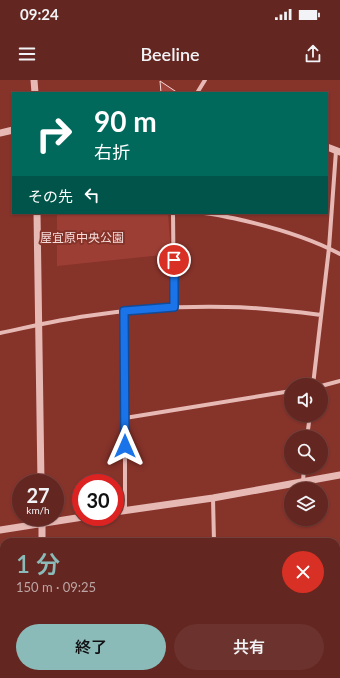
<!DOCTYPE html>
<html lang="ja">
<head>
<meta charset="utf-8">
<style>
	:root { --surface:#642620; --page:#6c322d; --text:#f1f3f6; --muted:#bba5a5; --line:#78433e; --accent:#8bbbb9 }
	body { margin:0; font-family:Lato,"Noto Sans JP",sans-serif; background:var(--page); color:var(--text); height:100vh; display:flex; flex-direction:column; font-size:15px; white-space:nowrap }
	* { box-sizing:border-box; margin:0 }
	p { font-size:13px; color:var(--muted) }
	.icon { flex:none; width:22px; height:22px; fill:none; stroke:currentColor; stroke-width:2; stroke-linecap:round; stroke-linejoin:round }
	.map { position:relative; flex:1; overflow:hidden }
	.sheet { position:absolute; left:0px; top:458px; width:340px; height:140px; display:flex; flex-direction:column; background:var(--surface); border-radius:12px 12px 0 0; box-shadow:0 1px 3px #0004,0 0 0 1px var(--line) }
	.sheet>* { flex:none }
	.guide { position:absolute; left:12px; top:12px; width:316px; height:122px; border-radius:0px; box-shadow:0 1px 3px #0004,0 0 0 1px var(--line); background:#00695c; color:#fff; overflow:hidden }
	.controls { position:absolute; left:284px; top:298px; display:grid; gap:8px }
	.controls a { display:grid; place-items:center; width:44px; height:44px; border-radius:50%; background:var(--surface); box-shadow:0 1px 3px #0004,0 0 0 1px var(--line); font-size:20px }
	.speed { position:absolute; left:12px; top:394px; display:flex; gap:8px; font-size:20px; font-weight:700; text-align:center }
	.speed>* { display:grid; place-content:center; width:52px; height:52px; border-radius:50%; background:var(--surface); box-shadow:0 1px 3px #0004,0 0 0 1px var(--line); line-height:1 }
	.speed small { font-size:10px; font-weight:400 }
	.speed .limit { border:6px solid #d22; background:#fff; color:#111 }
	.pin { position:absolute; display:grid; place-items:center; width:34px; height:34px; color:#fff; margin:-17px; border:2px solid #fff; border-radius:50%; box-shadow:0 1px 4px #0007 }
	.me { position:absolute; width:44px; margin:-22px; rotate:0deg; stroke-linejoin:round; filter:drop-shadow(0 0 3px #0008) }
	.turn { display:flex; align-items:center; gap:14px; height:84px; padding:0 16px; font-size:18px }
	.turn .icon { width:52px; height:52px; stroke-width:2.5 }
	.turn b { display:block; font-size:28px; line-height:34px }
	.then { display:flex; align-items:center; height:38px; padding:0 16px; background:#0003; gap:8px; font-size:15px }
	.round { display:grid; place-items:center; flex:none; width:42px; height:42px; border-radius:21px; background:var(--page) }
	.summary { display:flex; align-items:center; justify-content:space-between; height:68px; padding:0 16px }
	h1 { font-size:24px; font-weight:600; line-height:30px; color:var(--accent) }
	.primary-button { display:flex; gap:8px; margin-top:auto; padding:8px 16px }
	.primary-button a { flex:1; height:46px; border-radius:24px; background:var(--accent); color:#111; font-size:16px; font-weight:600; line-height:46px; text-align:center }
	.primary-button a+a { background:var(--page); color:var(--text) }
	.status { display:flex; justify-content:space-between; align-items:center; height:28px; padding:0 20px; background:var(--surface); direction:ltr }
	.status svg { height:11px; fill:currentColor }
	header { display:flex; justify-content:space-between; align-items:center; height:52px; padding:0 16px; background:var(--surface); font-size:18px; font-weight:600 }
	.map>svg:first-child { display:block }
</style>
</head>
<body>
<div class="status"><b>09:24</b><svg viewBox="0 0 49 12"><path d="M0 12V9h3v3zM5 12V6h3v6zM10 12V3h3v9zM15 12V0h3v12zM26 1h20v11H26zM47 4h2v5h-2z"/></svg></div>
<header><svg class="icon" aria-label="menu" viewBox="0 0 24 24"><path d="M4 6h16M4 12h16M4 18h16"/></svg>Beeline<svg class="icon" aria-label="share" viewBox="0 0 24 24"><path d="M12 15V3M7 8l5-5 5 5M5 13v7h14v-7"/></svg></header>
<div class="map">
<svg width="340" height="598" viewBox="0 0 340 598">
	<rect width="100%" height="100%" fill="#86332a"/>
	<path fill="#9d3e35" d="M57,133H168L171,174L57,186Z"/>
	<path fill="#a2443b" stroke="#f6dbd8" d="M160,1L178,13H161Z"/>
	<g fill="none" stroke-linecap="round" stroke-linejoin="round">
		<path stroke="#e7b9b5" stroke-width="4" d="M197,13L205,0
			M173,133L174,227
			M204,133C215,134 226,137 237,139C273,147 308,157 340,174
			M124,231L125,338V431
			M0,253C29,247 58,240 87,236C133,229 180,226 227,227C258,227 290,231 321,235
			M313,305L329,168L336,71
			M321,306L340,301
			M125,338L291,311
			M307,357L310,335
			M303,402L304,387
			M213,418L214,462
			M336,477L340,475
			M336,541L340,544
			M0,571L4,570
			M137,594L144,598
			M263,594L269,598
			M149,598L152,594"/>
		<path stroke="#e7b9b5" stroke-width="7" d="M34,0L35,13
			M0,53L13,50
			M327,67L340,72
			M37,133L41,403
			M115,432L213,418L340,395
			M42,437V462
			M0,450L83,437
			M44,598V594"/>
	</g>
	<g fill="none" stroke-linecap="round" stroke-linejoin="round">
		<g stroke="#114b97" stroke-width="10">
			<path id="route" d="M125,366L124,231L174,227V180"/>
		</g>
		<use href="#route" stroke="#1a73e8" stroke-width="7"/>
	</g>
	<g text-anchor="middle" stroke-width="4" stroke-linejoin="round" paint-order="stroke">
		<g font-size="12" fill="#f6dbd8" stroke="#86332a">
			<text x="82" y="162">屋宜原中央公園</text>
		</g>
	</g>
</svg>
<div class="controls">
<a><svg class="icon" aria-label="sound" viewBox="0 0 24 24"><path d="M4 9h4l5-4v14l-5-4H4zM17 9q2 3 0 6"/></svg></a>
<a><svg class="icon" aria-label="search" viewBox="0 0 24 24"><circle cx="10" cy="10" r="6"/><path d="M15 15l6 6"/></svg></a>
<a><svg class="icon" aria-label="layers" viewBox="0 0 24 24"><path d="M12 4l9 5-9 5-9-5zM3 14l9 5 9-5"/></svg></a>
</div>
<div class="speed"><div>27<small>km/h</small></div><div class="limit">30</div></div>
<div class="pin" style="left:174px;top:180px;background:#d93025"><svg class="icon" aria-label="arrive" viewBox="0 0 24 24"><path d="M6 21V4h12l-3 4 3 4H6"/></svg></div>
<svg class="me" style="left:125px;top:366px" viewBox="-20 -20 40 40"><path d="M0-17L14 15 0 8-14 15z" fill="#1a73e8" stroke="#fff" stroke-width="4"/></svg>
<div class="guide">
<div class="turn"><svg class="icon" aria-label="right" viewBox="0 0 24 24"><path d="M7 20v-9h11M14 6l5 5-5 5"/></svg><div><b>90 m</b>右折</div></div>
<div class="then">その先<svg class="icon" aria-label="left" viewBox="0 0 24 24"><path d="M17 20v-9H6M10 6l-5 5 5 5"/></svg></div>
</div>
<section class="sheet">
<div class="summary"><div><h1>1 分</h1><p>150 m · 09:25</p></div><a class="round" style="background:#d93025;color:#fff"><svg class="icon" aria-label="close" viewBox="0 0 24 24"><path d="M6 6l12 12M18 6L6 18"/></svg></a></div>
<div class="primary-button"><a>終了</a><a>共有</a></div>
</section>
</div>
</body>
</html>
